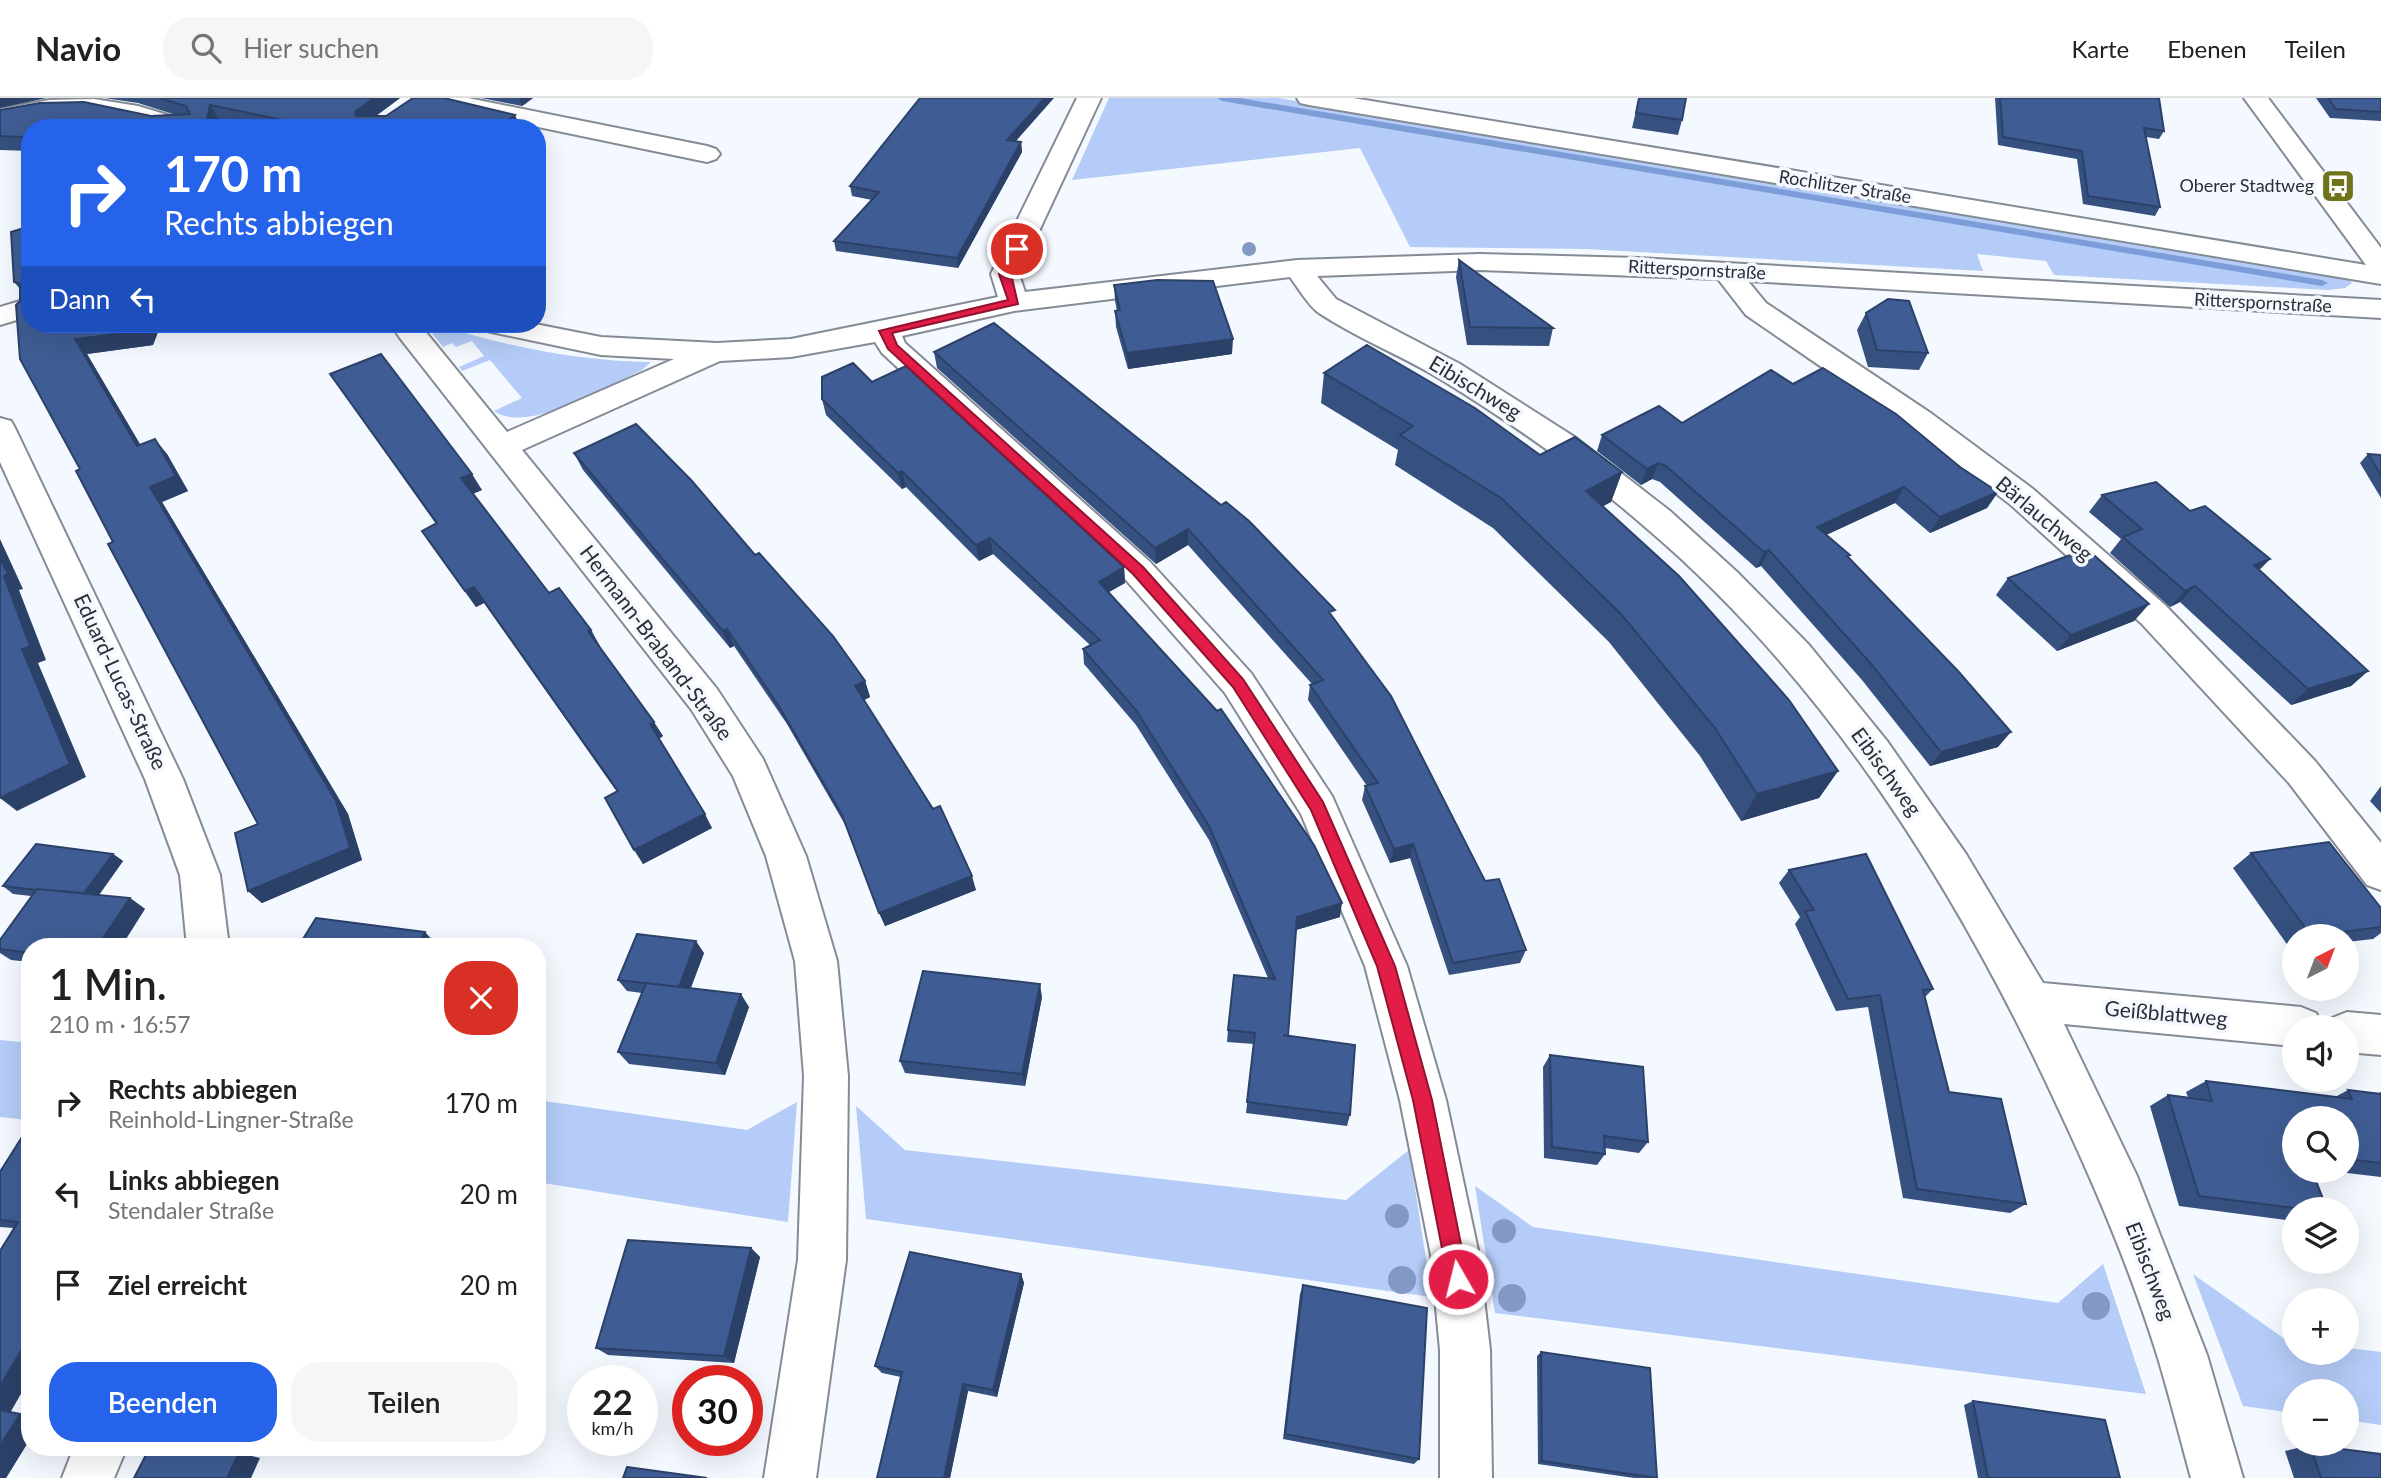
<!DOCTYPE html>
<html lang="de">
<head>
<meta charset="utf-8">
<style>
	:root { --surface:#fff; --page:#f6f6f6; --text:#202124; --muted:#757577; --line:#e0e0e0; --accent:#2563eb }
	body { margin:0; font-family:Lato,sans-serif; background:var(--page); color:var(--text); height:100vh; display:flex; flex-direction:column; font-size:26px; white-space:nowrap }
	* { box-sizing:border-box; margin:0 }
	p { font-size:23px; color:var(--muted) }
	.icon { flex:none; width:38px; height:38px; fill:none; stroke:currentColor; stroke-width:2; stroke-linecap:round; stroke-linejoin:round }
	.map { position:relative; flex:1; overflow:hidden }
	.panel { position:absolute; left:21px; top:840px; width:525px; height:518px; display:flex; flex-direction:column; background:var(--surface); border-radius:28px; box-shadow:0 7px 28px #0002 }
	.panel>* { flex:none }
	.guide { position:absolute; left:21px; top:21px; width:525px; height:214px; border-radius:28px; box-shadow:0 7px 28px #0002; background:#2563eb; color:#fff; overflow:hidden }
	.needle { width:46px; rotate:42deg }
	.tools { position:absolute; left:2282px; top:826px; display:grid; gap:14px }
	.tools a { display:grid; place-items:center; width:77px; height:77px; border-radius:50%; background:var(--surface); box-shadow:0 7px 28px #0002; font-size:35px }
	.speed { position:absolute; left:567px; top:1267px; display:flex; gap:14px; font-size:35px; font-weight:700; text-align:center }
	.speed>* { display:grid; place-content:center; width:91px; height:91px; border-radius:50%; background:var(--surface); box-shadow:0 7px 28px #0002; line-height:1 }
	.speed small { font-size:18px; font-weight:400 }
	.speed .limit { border:10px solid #d22; background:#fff; color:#111 }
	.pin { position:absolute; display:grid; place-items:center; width:60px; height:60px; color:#fff; margin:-30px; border:4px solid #fff; border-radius:50%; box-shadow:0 2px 7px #0007 }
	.me { position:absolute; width:77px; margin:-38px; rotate:352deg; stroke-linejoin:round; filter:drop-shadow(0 0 5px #0008) }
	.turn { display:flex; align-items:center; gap:24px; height:147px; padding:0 28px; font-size:32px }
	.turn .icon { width:91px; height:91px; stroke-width:2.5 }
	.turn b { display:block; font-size:49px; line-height:60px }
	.then { display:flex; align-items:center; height:66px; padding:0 28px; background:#0003; gap:14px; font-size:26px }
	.round { display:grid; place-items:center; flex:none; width:74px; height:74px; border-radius:28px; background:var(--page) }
	.overview { display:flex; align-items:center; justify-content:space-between; height:119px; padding:0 28px }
	h1 { font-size:42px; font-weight:600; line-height:52px }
	.button { display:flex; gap:14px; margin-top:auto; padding:14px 28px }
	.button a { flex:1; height:80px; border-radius:28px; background:var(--accent); color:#fff; font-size:28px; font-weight:600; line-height:80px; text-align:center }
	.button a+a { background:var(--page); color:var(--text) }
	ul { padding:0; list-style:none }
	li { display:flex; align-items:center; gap:21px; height:91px; padding:0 28px }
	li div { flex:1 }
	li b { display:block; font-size:26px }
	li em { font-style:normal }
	header { display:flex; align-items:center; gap:42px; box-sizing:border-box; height:98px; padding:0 35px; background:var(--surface); border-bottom:2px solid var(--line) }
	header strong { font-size:33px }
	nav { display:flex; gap:38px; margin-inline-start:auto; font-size:24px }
	.search { width:490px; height:63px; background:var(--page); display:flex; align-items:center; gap:18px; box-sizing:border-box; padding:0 24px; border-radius:28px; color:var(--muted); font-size:26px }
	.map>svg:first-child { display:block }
</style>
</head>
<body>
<header>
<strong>Navio</strong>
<div class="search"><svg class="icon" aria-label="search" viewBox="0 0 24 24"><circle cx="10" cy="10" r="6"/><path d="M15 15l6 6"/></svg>Hier suchen</div>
<nav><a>Karte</a><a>Ebenen</a><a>Teilen</a></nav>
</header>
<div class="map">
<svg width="2381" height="1380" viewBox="0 0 2381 1380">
	<rect width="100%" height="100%" fill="#f4f8ff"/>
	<path fill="#b4ccf7" d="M1109,0H1279L2350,182L2352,185L2345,190L2329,192L2054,177L2046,163L1977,156L1983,173L1585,151L1410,149L1360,50L1072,82Z
		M439,227C508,249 578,263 651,264L642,272C607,288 528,337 494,313L522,300L490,262L462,273L459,269L484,258L472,243L456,249L452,245L443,249L432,235L434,229Z
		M0,942L30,945V1022L0,1019Z
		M537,1002L747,1032L797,1004L788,1124L537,1084Z
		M856,1008L905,1052L1346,1102L1409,1052L1432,1199L866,1121Z
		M1475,1088L1533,1129L2058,1205L2103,1166L2146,1296L1495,1215Z
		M2193,1176L2286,1242L2294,1243V1255H2347V1250L2381,1254V1327L2347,1322V1293H2294V1315L2243,1308Z"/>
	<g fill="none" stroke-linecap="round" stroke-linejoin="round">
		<path fill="#7c9dd8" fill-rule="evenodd" d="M1217,0H1240L2322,182L2328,185L2322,188L1222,3Z"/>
		<g stroke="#858b95" stroke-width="4">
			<path id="street" d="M420,0H468L707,48L716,51L720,56L716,61L707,64L432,7L423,5Z
				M1077,0H1101L1019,176L1025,194L1297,162L1480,156L1638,160L2381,202V220L1748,183L1766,205L1932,316L2033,391L2165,507L2315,663L2381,745V792L2367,787L2289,685L2141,525L2011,407L1910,330L1746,217L1718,181L1480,172L1317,178L1336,201L1460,266L1576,340L1670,413L1737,474L1809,547L1887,643L1966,756L2043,885L2301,909L2316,915L2323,929H2294V948L2064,926L2137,1078L2207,1257L2243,1380H2191C2180,1340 2170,1300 2158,1260C2132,1176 2097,1093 2060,1014C1960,796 1828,584 1644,428C1581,373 1513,326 1442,282C1403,258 1358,241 1319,215C1308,207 1299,191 1290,179L1014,213L902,238L905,245L1150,464L1251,575L1332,698L1407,868L1446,1002L1479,1157L1490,1252L1492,1380H1440V1252L1431,1157L1400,1002L1365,868L1301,716L1225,595L1126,482L882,255L875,244L791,259L720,263L522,352L717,591L763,661L806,758L837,863L848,978L846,1162L816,1380H764L798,1162L804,978L795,863L766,758L733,678L691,611L400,240L396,234L397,226H425V233L507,334L674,261L601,257L482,232L478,226H535L601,239L717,245L791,241L998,199L991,176Z
				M1297,0H1353L2366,167L2244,0H2268L2381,150V186L1309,7L1300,5Z
				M94,1L138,8L194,25L197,30H161L134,22L94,16L50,17L0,25V11L50,2Z
				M30,200V218L0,227V209Z
				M0,320L11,323L15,330L183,681L220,777L229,849H187L180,777L145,681L0,364Z
				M2347,914L2381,917V957L2347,954V929H2327L2332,920Z
				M74,1349H127L114,1380H62Z"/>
		</g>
		<use href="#street" fill="#fff" fill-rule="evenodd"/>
	</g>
	<g fill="#8399c4">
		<circle cx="1249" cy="151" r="7"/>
		<circle cx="1397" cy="1118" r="12"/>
		<circle cx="1504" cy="1133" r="12"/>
		<circle cx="1402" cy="1182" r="14"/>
		<circle cx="1512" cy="1200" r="14"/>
		<circle cx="2096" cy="1208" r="14"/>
	</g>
	<path fill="#36507f" d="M104,0H400L376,18L521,30H258L219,22L217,30H30V53L0,52V12L151,18L176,17L138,5Z
		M481,0H533L522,8Z
		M1639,0H1686L1682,22L1678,37L1632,30Z
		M1995,0H2159L2164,33L2159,41L2146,39L2160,109L2155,118L2083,106L2077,61L1998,47Z
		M2316,0H2381V23L2330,20Z
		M1016,44H1021L1022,54L958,170L836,153L834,143L872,102L852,98L850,88Z
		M11,134L30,226H170L168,234H158L153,247L87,256L140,347L167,356L188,393L162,404L348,716L362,762L262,805L248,793L258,726L113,444L80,371L20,203V191L14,184Z
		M1459,162L1553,230L1549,248L1467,247L1456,179Z
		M1114,187L1232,256L1128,271L1116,229L1115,213H1117L1115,203Z
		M1866,215L1928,255L1919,272L1868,269L1857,232Z
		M934,254L1333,520L1526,852L1520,865L1449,877L1410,760L1390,765L1362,702L1365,688H1367L1308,602L1310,587L1312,586L1188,447L1156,466L937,270Z
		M1324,275L1540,357L1622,374L1611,404L1602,408L1838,673L1819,700L1741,723L1700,658L1609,544L1493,430L1395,367L1398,352L1321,305Z
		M330,276L482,392L473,396L549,495L591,532L599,548L663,638L659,641L712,730L643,766L617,694L484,505L476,509L432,448L422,433L436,426Z
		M872,284L1124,469L1125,485L1109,494L1340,819L1296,832L1288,938L1350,1017L1347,1028L1246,1015L1254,946L1227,944L1228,932L1268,880L1209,742L1136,627L1084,566L1083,551L1090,547L993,456L979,463L906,389L902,391L826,317L822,301Z
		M1793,286L1960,369L1998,394L1987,410L1930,435L1895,405L1826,437L1850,457L1848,460L1998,649L1930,668L1862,582L1761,468L1756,470L1660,384L1652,381L1641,387L1597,353L1602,337L1682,325Z
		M574,355L755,457L865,583L870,599L864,602L976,792L885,828L847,730L787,626L734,548L730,550L583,372Z
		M2368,356L2381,357V400L2360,365Z
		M2102,397L2190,413L2270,461L2259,472L2368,573L2351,588L2291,607L2180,504L2170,509L2110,455L2121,441L2089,414Z
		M2008,480L2149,506L2134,523L2057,553L1996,497Z
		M2381,688V715L2370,703Z
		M2251,755L2381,810V835L2373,841L2347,844V838H2294V851L2291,852L2233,770Z
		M113,756L123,763L99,797L130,800L145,811L30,849V864L11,862L0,855V842L31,798L13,796L3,788Z
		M1789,772L1933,891L1925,899L1949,994L2026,1106L2010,1115L1903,1100L1868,909L1836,913L1795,826L1800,819L1779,785Z
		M704,855L691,890L749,909L725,977L629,966L618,954L642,895L627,893L618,882Z
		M1042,899L1025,988L905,975L900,963Z
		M1550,957L1648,1044L1639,1055L1605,1050V1056L1597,1067L1544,1060L1543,969Z
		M2206,983L2335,999L2348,992L2378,995L2381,994V1079L2330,1073H2347V1020L2294,1073H2315L2313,1074L2327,1111H2294V1123L2179,1108L2150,1008L2168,997L2188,999L2186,994Z
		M22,1039L10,1314L30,1318V1341L6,1380L14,1130L0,1129V1074Z
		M751,1150L760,1159L734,1265L608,1257L596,1250Z
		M1021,1176L1024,1185L997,1299L968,1293L950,1380H877L901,1279L882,1275L875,1268Z
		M1303,1187L1419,1361L1414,1366L1283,1341L1300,1196Z
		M1541,1254L1657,1380H1634L1538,1366L1537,1258Z
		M1973,1303L2120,1380H1978L1964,1307Z
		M2310,1347L2381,1380H2294L2285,1353Z"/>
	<path fill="#2c4168" d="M0,0H47L0,10Z
		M374,0H400L362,28L355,14Z
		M519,0H533L522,8Z
		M1045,0H1054L1008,52L1007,42Z
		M210,7L219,22L217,30H205Z
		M515,17L521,30H499Z
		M1021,44L1022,54L958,170L957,160Z
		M144,226H151L158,234L153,247L87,256L150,363L137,348L75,241Z
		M161,226H170L168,234Z
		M1233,241L1232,256L1128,271L1127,255Z
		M155,341L167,356L188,393L162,404L348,716L362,762L262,805L248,793L336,703L150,389Z
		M1658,365L1652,381L1641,387L1647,371Z
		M902,373L906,389L902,391L898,375Z
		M1622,374L1611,404L1576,423L1586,393Z
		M472,376L482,392L471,396L461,380Z
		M1904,389L1895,405L1809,445L1817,429Z
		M1998,394L1987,410L1930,435L1940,419Z
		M1188,431V447L1156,466L1155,450Z
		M990,440L993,456L979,463L976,447Z
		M0,441L23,491L19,492L46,562L38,565L86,679L17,713L0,700L22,551L0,460Z
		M1769,452L1761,468L1756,470L1764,454Z
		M2270,461L2254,477V467Z
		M1124,469L1125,485L1100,499L1099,484Z
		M2195,488L2180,504L2170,509L2185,493Z
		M474,489L484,505L476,509L465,493Z
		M2149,506L2134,523L2057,553L2071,537Z
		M727,531L734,548L730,550L723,533Z
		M591,532L600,548L597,549L588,533Z
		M2368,573L2351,588L2291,607L2308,591Z
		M865,583L870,599L860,604L855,588Z
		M654,624L663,638L658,641L650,626Z
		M2011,634L1998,649L1930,668L1941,654Z
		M1838,673L1819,700L1741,723L1757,696Z
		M705,716L712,730L643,766L634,752Z
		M1413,746L1410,760L1390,765L1394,751Z
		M113,756L123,763L93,805L83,798Z
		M972,778L976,792L885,828L879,815Z
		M130,800L145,811L121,849H97Z
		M1342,805L1340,819L1296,832L1297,819Z
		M425,834L438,848V849H417Z
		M696,843L704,855L686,901L678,890Z
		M1040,886L1042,899L1025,988L1022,976Z
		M741,896L749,909L725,977L716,965Z
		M751,1150L760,1159L734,1265L724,1258Z
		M1021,1176L1024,1185L997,1299L993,1292Z
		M30,1238V1280L10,1315L0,1312V1288Z
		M963,1286L968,1293L950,1380H944Z
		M20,1316L30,1318V1341L6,1380H0V1348Z
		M239,1355L260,1360L251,1380H227Z"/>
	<path fill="#3f5d94" stroke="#2c4168" stroke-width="2" d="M159,0H374L355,14L356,18H386L413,0H444L515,17L499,30H321L210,7L205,30H30V41L23,39L0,38V12L40,5L84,4L151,18L190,16L186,8Z
		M920,0H1045L1007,42L1021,44L957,160L834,143L879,94L850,88Z
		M1639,0H1686L1682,22L1636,15Z
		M2000,0H2159L2164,33L2144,30L2160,109L2088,98L2082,53L2003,39Z
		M2328,0H2381V14L2336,11Z
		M30,128V226H144L142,233L75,241L137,348L155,341L176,378L150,389L336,703L350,750L248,793L235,735L258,726L108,446L113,444L76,373L80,371L20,261L16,207L20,203V185L14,184L11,134Z
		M1459,162L1553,230L1470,229Z
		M1157,182L1213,183L1233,241L1127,255L1115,213L1120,212L1114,187Z
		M1888,201L1909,203L1928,255L1877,252L1866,215Z
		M994,225L1221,407L1226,404L1249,423L1335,512L1329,514L1391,598L1485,783L1499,781L1526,852L1453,865L1413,746L1394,751L1365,688L1378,685L1310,587L1323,582L1188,431L1155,450L934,254Z
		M1367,247L1475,310L1540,357L1575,339L1622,374L1586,393L1679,478L1789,602L1838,673L1757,696L1715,630L1621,516L1501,400L1400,337L1413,328L1324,275Z
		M381,256L472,376L461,380L549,495L559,490L591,532L588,533L654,624L650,626L705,716L634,752L605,700L618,693L474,489L465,493L422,433L437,425L330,276Z
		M853,265L872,284L906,268L1124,469L1099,484L1217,613L1221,611L1314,747L1342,805L1297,819L1288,938L1283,937L1355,947L1350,1017L1247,1004L1255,935L1228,932L1234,877L1275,881L1209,728L1136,612L1083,551L1100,542L990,440L976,447L902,373L898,375L822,301V279Z
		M1823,270L1896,316L1960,369L1998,394L1940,419L1904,389L1817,429L1850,457L1847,458L1958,573L2011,634L1941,654L1872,567L1769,452L1764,454L1666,368L1658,365L1647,371L1602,337L1659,308L1682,325L1771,272L1793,286Z
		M636,326L692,383L755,457L759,455L833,538L865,583L855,588L933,711L940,708L972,778L879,815L842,717L780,610L727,531L723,533L574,355Z
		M2368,356L2381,357V377Z
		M2156,384L2190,413L2205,408L2270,461L2254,467L2368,573L2308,591L2195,488L2185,493L2123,439L2142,431L2102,397Z
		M2087,451L2149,506L2071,537L2008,480Z
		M0,460L8,476L4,478L30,548L22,551L70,666L0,700Z
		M2329,744L2381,810V829L2311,838L2251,755Z
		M36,746L113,756L84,795L37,791L36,792L3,788Z
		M1866,756L1933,891L1923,892L1949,994L2001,1001L2026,1106L1917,1091L1880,897L1848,901L1805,813L1814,812L1789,772Z
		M37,791L130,800L97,849H30V855L0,851V842Z
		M316,820L425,834L417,849H298Z
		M637,836L696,843L679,889L618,882Z
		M923,873L1040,886L1022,976L900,963Z
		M646,885L741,896L716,965L618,954Z
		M1550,957L1643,969L1648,1044L1604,1038L1605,1056L1552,1049Z
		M2206,983L2352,1001L2348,992L2381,996V1065L2347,1061V1020H2294V1073H2312L2327,1111H2302L2199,1098L2168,997L2212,1003Z
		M22,1039L30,1040V1238L0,1288V1153L18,1124L0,1122V1074Z
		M628,1142L751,1150L724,1258L596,1250Z
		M910,1154L1021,1176L993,1292L963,1286L944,1380H877L902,1274L875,1268Z
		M1303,1187L1427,1210L1419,1361L1285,1336Z
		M1541,1254L1650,1270L1657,1380L1542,1363Z
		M1973,1303L2105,1322L2120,1380H1988Z
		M0,1312L20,1316L0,1348Z
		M2310,1347L2381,1356V1380H2321Z
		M150,1349H193L239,1355L227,1380H134Z
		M627,1369L707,1380H623Z"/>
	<path fill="#e11d48" stroke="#92132f" stroke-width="2" d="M1013,149L1023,151L1011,176L1018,206L892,235L897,247L1143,469L1243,581L1323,704L1395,868L1432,1002L1468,1181L1465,1188L1458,1191L1451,1188L1448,1181L1413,1002L1377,868L1311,712L1233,589L1133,476L888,251L879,233L1008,202L999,176Z"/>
	<defs>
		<g id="bus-square" transform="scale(1.75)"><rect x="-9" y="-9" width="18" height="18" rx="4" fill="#71731a" stroke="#f4f8ff"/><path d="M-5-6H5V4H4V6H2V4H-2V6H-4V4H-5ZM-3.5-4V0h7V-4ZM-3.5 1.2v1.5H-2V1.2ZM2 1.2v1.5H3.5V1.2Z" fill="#fff"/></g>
	</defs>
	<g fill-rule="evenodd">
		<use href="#bus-square" x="2338" y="88"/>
	</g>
	<g text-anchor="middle" stroke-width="7" stroke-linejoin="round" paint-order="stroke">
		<g font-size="18" fill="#2c2e33" stroke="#f4f8ff" text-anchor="end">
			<text x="2314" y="94">Oberer Stadtweg</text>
		</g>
		<g font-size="18" fill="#2c2e33" stroke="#f4f8ff">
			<text transform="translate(1845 89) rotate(9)" y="6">Rochlitzer Straße</text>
			<text transform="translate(1697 172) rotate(3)" y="6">Ritterspornstraße</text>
			<text transform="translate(2263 205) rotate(3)" y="6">Ritterspornstraße</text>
		</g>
		<g font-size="21" fill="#2c2e33" stroke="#f4f8ff">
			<text transform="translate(1475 290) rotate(31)" y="7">Eibischweg</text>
			<text transform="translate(2044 421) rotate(40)" y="7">Bärlauchweg</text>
			<text transform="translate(656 545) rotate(53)" y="7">Hermann-Braband-Straße</text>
			<text transform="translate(120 584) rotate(65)" y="7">Eduard-Lucas-Straße</text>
			<text transform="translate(1886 674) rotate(54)" y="7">Eibischweg</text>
			<text transform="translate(2166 916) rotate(5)" y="7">Geißblattweg</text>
			<text transform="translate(2150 1173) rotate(69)" y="7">Eibischweg</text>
		</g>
	</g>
</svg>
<div class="tools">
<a><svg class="needle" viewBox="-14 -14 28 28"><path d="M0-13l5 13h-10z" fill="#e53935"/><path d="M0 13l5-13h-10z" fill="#757577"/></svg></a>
<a><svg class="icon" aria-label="sound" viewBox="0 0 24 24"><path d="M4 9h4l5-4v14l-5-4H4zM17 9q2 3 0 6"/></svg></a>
<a><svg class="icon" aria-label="search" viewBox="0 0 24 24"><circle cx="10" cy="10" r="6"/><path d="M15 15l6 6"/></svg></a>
<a><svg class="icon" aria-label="layers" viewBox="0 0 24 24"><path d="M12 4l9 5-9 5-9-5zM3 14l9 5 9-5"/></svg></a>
<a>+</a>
<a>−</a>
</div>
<div class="speed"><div>22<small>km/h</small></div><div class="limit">30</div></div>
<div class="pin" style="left:1017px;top:151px;background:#d93025"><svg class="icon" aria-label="arrive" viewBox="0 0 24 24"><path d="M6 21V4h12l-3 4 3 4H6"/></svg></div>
<svg class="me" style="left:1458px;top:1181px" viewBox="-20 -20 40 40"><circle r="17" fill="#e11d48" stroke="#fff" stroke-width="3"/><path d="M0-11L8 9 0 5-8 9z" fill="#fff"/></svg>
<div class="guide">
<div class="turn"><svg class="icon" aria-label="right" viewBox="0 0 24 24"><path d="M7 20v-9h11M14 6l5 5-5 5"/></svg><div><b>170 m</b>Rechts abbiegen</div></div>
<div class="then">Dann<svg class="icon" aria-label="left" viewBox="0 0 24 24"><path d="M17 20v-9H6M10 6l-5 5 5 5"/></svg></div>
</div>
<section class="panel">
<div class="overview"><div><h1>1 Min.</h1><p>210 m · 16:57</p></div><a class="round" style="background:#d93025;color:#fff"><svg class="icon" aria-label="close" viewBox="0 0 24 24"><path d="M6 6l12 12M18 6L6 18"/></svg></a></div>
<ul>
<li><svg class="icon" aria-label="right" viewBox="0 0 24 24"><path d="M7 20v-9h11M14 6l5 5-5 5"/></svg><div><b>Rechts abbiegen</b><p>Reinhold-Lingner-Straße</p></div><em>170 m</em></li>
<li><svg class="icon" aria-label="left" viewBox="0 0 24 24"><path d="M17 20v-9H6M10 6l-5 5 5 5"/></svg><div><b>Links abbiegen</b><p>Stendaler Straße</p></div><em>20 m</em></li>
<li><svg class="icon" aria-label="arrive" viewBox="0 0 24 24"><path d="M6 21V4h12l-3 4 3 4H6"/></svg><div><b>Ziel erreicht</b></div><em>20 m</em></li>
</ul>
<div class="button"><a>Beenden</a><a>Teilen</a></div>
</section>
</div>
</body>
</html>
